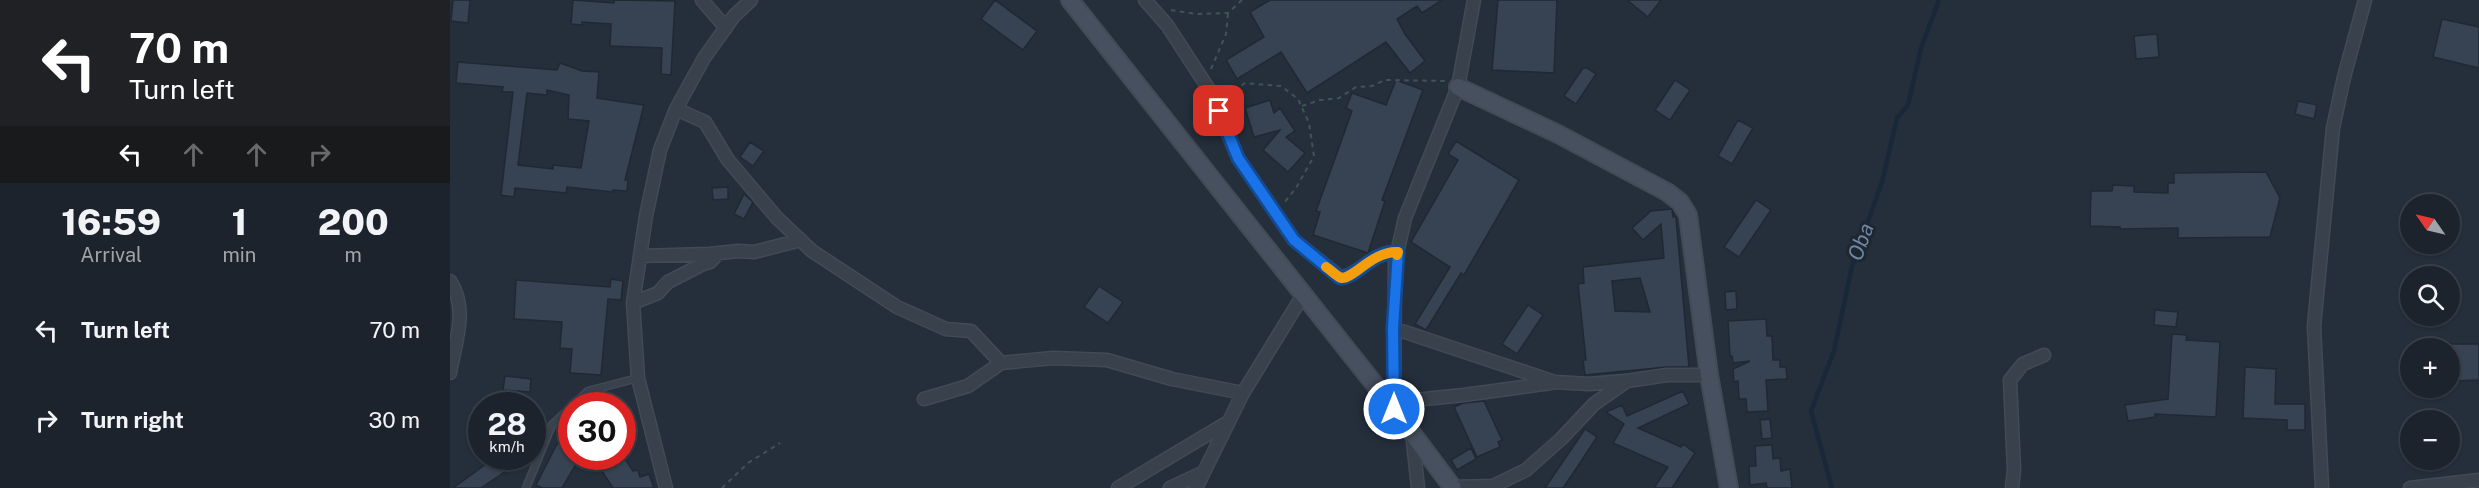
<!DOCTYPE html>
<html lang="en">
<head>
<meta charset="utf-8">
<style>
	:root { --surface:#1c232d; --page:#252b35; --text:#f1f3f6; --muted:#a0a4aa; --line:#3a4049 }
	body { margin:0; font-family:"Public Sans",sans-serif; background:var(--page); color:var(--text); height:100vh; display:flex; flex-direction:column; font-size:22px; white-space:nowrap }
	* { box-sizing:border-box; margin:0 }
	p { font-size:20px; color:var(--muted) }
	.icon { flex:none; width:33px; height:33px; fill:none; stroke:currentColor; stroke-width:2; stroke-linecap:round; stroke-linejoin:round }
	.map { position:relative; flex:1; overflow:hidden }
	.panel { display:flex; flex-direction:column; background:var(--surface); width:450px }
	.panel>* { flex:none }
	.guide { background:#202124; color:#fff; overflow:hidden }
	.needle { width:39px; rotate:304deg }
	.tools { position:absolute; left:1950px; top:194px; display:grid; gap:12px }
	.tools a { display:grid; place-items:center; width:60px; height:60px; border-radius:50%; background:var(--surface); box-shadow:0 2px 4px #0004,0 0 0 2px var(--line); font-size:30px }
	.speed { position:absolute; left:18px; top:392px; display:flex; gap:12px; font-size:30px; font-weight:700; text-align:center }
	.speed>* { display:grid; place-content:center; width:78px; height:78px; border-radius:50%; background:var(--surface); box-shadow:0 2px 4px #0004,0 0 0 2px var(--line); line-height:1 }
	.speed small { font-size:15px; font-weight:400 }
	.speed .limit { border:9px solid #d22; background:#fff; color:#111 }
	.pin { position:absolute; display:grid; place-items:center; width:51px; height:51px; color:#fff; margin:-26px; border-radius:12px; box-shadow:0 3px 9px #0006 }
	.me { position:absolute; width:66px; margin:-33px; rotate:0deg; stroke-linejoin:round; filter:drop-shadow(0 0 4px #0008) }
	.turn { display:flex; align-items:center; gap:21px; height:126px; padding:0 30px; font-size:27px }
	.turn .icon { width:78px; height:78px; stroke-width:2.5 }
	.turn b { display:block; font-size:42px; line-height:51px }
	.lanes { display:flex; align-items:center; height:57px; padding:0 30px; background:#0003; justify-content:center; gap:30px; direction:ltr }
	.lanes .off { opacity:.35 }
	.eta { display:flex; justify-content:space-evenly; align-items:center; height:102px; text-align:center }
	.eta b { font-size:36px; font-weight:800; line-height:42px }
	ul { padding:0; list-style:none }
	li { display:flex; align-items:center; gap:18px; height:90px; padding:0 30px }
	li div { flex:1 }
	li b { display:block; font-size:22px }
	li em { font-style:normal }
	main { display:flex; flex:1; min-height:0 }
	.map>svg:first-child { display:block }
</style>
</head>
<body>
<main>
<section class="panel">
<div class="guide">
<div class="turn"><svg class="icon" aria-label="left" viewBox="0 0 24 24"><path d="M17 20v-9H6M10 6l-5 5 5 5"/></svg><div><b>70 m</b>Turn left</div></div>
<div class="lanes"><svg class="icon" aria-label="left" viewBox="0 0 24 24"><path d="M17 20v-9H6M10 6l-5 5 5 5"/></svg><svg class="icon off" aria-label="ahead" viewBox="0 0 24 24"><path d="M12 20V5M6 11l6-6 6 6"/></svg><svg class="icon off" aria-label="ahead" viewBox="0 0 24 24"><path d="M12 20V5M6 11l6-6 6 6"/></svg><svg class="icon off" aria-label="right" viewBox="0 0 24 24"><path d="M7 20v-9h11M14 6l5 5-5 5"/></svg></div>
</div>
<div class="eta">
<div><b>16:59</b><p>Arrival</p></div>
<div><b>1</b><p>min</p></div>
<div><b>200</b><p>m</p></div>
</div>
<ul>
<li><svg class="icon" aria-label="left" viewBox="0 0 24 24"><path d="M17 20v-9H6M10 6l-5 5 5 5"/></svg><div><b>Turn left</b></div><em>70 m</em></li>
<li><svg class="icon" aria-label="right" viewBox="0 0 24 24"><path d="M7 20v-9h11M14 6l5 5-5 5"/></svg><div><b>Turn right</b></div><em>30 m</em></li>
</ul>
</section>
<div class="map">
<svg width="2029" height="488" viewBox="0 0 2029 488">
	<rect width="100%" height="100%" fill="#252f3c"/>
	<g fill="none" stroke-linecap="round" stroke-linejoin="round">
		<path stroke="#192739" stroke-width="4.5" d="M1382,488L1361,411L1384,351L1402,266L1432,182L1447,118L1458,105L1471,48L1489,0"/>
	</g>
	<path fill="#374352" stroke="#202833" stroke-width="1.5" fill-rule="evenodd" d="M3,0H20L18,23L1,21Z
		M123,0L164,3V0L225,1L221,75L211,74L212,48L160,46L161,24L132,22V25L121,24Z
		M545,0L587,31L573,50L531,19Z
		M820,0H992L972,13L967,6L947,19L955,34L975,61L960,73L936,42L857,93L831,52L787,79L776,60L814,37L800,12Z
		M1048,0H1107L1104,73L1042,70Z
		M1177,0H1211L1198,17Z
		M1992,19L2029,27V68L1983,57Z
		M1707,34L1709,57L1686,59L1684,36Z
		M8,62L107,70L110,63L132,71L149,72L147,98L194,105L175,180H178L177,191L163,190V192L117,187L116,193L65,188L64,197L51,195L63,92H52L53,87L6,83ZM97,90L119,95L118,119L139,121L131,168L103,165V169L68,165L77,93L97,95Z
		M1133,68H1137L1146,74L1126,104L1114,96Z
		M946,80L973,90L932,200L935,201L918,253L863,235L870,212L866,211L902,111L896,108L902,93L936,105Z
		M1225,80L1240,90L1220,120L1205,110Z
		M820,100L824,113L830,108L845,131L836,137L855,153L838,172L813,150L830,130L804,137L795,108Z
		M1848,101L1867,105L1864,119L1845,114Z
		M1288,120L1303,128L1282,164L1268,156Z
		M1006,141L1069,180L1014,275L1011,273L976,330L965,324L1000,267L961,242L1008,160L998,154Z
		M300,142L314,151L303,166L290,157Z
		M1816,172L1830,198L1820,237L1728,238V228L1670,229V227L1640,226L1641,191H1662L1663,185L1684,186V192L1718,193V183H1724V173Z
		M278,187V199L263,200L262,188Z
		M294,194L303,202L294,219L284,214Z
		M1306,200L1321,210L1289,257L1274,247Z
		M1222,209L1223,217H1226L1239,367H1217L1135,375L1133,360H1136L1128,284L1134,283L1133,267L1214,258L1211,224L1193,240L1182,228L1201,211ZM1190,278L1200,312L1165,311L1162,281Z
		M161,279L173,281L171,300L158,299L151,375L120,373L122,349L110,348L112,322L64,319L66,280L160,287Z
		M649,286L673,302L658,323L634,307Z
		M1286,291L1287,309L1276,310L1275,292Z
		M1078,305L1093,315L1067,354L1052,344Z
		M1705,310L1728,312L1726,327L1704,325Z
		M1316,319L1317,336H1322L1323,360H1330V367H1336L1337,379L1316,380L1318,411L1297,412L1296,399H1289L1288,381L1284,382L1283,369L1300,361L1283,363L1282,356H1280L1278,321Z
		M1722,334L1737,335L1736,340L1770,342L1766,417L1705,414V417L1678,421L1675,405L1718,399Z
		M2000,344H2029V380L2000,381Z
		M1795,367L1826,369L1825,404H1855V430H1837V420L1793,418Z
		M55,376L81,379L80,392L53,390Z
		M1233,391L1239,404L1188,428L1231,447L1233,444L1245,453L1222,488H1204L1218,467L1163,443L1174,424L1156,412L1172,405L1177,416Z
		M1034,401L1052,440L1048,442L1050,447L1027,457L1004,407L1013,403Z
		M122,417V456H131L112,488H92L86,485L110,438L108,436Z
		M1320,419L1322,438L1312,439L1310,420Z
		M1135,429L1147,437L1126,469L1113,488H1095Z
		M1322,445L1323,459L1330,458L1331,471L1340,469L1342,488H1317L1316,483L1300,485L1299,466H1306L1305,446Z
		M1021,448L1026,459L1007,470L1001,460Z
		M47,456H55L62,467L31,488H3Z
		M142,456H173L183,471L188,470L190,477L199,474L204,488H163Z"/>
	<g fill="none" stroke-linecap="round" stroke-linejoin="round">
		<g stroke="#424a55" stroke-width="9">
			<path id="lane" d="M123,405L138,391L188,378
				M76,488L102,425L122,406"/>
		</g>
		<g stroke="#424a55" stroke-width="15">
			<path id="street" d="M252,0L276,28
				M695,0L717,25L760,91L788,158L844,240L890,277C907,278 921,251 948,252
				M226,109L255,122L278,160L327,218L362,251L447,307L496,329L521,331L551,363
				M190,256L260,254L288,251L304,252L351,240
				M0,281C19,309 5,343 0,373
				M183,303L208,293L218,282L253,264L260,262L269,253
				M943,328L1105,382L1139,384L1176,381
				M474,399L518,386L551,363L603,358L657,360L722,379L793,393
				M945,402L1014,395L1101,383
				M944,409L945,262L955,218L1008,87L1024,0
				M962,432L968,488
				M1002,487L1043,486L1076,470L1111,439L1144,404L1177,381L1217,375H1259
				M216,488L188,378L183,303L196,216L210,150L226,109L254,58L284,16L301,0
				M668,488L775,424
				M720,488L752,473
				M746,488L793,393L853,295
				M1562,488L1564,470L1560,380L1573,364L1594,355
				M1872,488L1864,326L1883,128L1894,77L1915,0
				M1960,488L2029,480"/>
		</g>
		<g stroke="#424a55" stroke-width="20">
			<path id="secondary" d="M620,0L944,409L1003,488
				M1008,87L1108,134L1217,192L1230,202L1238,215L1259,375L1279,488"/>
		</g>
		<path stroke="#405455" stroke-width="2" stroke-dasharray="4.5 4.5" stroke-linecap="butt" d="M721,10L746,14L778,13L792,0
			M761,69L776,34L778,13
			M777,96L795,83L831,86L848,99L859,123L864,156L846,188L834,203
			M852,106L870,100L889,98L906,87L922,86L935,80L996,81
			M272,488L298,463L330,443"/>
		<use href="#lane" stroke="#39414c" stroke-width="6"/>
		<use href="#street" stroke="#39414c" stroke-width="12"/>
		<use href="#secondary" stroke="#47505f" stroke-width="16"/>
	</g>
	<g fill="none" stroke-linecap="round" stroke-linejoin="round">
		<g stroke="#114b97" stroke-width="15">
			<path id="route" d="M769,111L788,158L844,240L890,278C907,278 921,251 948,252L943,328L944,409"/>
		</g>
		<use href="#route" stroke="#1a73e8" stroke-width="10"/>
		<path stroke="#f59e0b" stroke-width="10" d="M876,267C881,270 887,277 892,278C904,278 923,251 948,252L947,255"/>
	</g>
	<g text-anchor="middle" stroke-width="6" stroke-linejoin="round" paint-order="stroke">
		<g font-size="21" font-style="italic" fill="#6f87a4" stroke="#1e2631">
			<text transform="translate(1411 242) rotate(-70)" y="7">Oba</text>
		</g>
	</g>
</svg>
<div class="tools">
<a><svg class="needle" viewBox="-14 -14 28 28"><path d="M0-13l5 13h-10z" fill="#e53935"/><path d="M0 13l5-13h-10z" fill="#a0a4aa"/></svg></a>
<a><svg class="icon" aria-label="search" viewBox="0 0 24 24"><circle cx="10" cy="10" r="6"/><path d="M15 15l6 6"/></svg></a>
<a>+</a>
<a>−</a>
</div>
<div class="speed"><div>28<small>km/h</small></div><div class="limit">30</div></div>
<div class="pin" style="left:769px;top:111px;background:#d93025"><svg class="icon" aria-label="arrive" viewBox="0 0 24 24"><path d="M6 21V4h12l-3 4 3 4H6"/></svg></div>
<svg class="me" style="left:944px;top:409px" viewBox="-20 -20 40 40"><circle r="17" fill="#1a73e8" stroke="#fff" stroke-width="3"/><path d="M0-11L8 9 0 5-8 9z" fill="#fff"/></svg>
</div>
</main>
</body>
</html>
